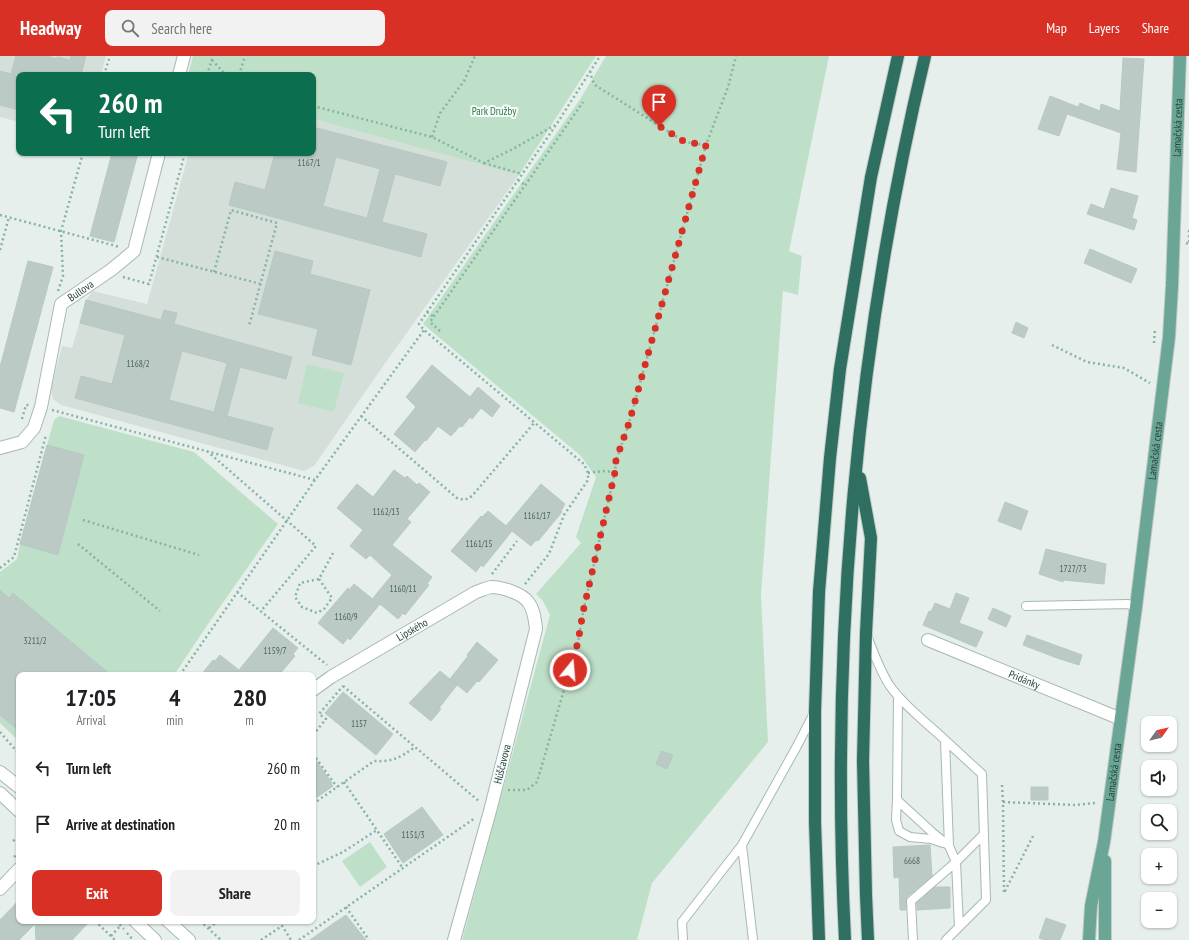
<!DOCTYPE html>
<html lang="en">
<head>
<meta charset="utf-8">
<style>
	:root { --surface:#fff; --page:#f2f2f2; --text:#202124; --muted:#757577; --accent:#d93025 }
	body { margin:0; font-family:"PT Sans Narrow",sans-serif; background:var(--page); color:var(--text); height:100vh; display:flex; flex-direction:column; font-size:15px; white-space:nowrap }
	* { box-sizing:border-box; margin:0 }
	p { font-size:13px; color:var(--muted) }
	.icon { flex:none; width:22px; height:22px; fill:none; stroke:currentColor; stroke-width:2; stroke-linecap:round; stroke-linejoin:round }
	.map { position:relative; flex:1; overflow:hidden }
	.drawer { position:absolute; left:16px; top:616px; width:300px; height:252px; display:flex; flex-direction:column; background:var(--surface); border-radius:8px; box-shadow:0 1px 3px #0004 }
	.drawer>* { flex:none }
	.guide { position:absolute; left:16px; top:16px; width:300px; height:84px; border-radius:8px; box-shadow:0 1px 3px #0004; background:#0b6e4f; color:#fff; overflow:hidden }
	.needle { width:26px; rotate:56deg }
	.controls { position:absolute; left:1141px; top:660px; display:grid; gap:8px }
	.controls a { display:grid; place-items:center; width:36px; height:36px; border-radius:8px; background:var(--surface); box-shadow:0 1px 3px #0004; font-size:20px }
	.pin { position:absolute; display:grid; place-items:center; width:34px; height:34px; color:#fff; margin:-41px -17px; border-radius:50% 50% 50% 0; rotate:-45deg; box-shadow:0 0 4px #0007 }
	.pin .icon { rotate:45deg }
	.me { position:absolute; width:44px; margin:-22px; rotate:17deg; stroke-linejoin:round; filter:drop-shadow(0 0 3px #0008) }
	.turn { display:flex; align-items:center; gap:14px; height:84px; padding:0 16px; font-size:18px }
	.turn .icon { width:52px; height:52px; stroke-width:2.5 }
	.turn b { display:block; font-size:28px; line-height:34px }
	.eta { display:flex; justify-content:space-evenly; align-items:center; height:68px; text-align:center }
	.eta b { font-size:24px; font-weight:700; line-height:28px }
	.cta { display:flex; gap:8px; margin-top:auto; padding:8px 16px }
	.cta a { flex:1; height:46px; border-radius:8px; background:var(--accent); color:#fff; font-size:16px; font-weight:700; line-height:46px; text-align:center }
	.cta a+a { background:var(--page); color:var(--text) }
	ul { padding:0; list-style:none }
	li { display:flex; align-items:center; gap:12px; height:56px; padding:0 16px }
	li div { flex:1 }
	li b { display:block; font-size:15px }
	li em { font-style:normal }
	header { display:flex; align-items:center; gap:24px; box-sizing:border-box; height:56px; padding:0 20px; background:var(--accent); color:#fff }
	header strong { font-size:19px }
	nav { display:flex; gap:22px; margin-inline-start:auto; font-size:14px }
	.search { width:280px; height:36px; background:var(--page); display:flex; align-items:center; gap:10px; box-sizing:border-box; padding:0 14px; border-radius:8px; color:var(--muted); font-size:15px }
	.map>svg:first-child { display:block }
</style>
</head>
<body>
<header>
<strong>Headway</strong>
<div class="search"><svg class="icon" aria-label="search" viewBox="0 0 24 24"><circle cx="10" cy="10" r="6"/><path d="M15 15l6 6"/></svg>Search here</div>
<nav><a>Map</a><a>Layers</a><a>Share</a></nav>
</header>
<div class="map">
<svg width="1189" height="884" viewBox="0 0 1189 884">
	<rect width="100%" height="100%" fill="#e6efeb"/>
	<path fill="#d4dfda" d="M0,0H106L101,19H19V66L0,61Z
		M313,63L519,119L374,323L314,410L304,415L61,349L53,343L51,332L62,290L72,292L86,244L93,235L147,248L189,97H313Z"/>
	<path fill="#bfe0c8" d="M193,0H596L519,119L313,63V19H188Z
		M606,0H829L789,195L802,200L798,239L783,235L761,539L768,686L652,827L637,884H462L550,559L543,545L536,538L581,487L576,481L596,421L581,400L423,268L581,42Z
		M307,308L344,317L334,356L298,347Z
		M59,360L194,396L278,468L208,568L174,619H19V685L0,667V516L17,503L20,488L54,364Z
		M370,786L387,811L360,831L342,805Z"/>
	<path fill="#bbcac4" stroke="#b8c9c2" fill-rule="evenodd" d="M16,0H46L57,3V1L70,4L71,0H86L81,19H13L19,21V54L0,49V15L11,18Z
		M1123,2L1144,3L1136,116L1117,113L1121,77L1067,58L1059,80L1038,73L1050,40L1078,51L1080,47L1100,55L1101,48L1120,55Z
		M313,71L447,106L440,130L395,118L382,166L427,178L421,201L229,149L235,126L265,134L275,97H313ZM336,101L380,113L367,162L323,150Z
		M112,97H138L114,186L90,180Z
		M1111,132L1138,140L1132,162L1137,164L1134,174L1087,158L1091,148L1104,153Z
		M1090,193L1137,213L1131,227L1084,207Z
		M275,195L313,205L310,218L370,234L351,309L312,299L318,273L258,258Z
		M28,205L53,211L14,356L0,352V311Z
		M86,244L161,264L164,254L177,257L174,268L292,301L286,323L240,311L227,360L273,372L267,394L75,342L81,320L112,328L125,279L80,267ZM182,295L227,307L214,356L169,344Z
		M1016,266L1028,272L1024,282L1012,277Z
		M432,309L470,341L478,331L500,350L492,361L481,352L472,363L470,361L462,371L460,370L451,380L438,370L426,385L425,384L415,396L394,378L416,351L406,341Z
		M47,389L84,399L58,499L20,488Z
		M394,414L405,422L407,420L417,429L419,427L430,436L407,463L411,466L392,489L432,521L427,528L429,529L405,559L403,557L398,563L380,548L350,584L348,582L343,588L318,567L348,532L349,534L354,528L379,548L373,542L392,519L370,499L366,503L350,490L363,474L337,452L357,428L373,441Z
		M541,428L565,448L561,455L562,456L538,485L536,484L531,490L512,475L483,511L481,509L476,516L451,495L481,460L482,461L488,455L506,470Z
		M1005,446L1028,455L1021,474L998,465Z
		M1046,493L1106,508L1104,528L1063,524V526L1039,518Z
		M0,534L9,542L13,537L111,619H19V675L0,659Z
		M956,537L969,542L959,567L983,576L976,591L923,569L929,555L931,556L935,547L950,553Z
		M993,552L1011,560L1006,571L988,563Z
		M273,572L298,592L293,598L295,600L279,619H201L213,604L215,605L220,599L239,614Z
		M1027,579L1082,599L1079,609L1057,602L1023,589Z
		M477,586L498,604L479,626L477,625L467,637L450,623L468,600L467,599Z
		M440,615L457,629L439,652L441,653L431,665L409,647Z
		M343,636L393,678L376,699L325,657Z
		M661,695L673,699L667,713L656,708Z
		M313,700L332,727L331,728L333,730L313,744Z
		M1031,731H1048V744H1031Z
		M422,751L443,779L403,807L384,778Z
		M930,789L932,820L907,841L906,845V854H900L899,821L894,822L893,791Z
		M935,831H950V852L917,854V847Z
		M19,844V865H90L72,884H36L35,868L19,884H0V864Z
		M346,859L366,884H310L334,867Z
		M1046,862L1066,869L1060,884H1045L1039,882Z"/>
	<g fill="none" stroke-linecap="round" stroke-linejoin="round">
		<g stroke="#a8b8b2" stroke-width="10">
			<path id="service" d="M1026,550L1128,548L1136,551
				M867,580C874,597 880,615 890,630C903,649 928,668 945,684L949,790L956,806L959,871L946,884
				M898,640L897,744L933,777L949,790
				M945,684L982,718L986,844L959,871
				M897,744L896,764L899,775L910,781L931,783L943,787
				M683,884L682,866L742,789
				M753,884L742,789L797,690L814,657
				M913,884L911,845L956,806L984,778"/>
		</g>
		<g stroke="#a8b8b2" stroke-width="14">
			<g id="minor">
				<path d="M179,19L184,0"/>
				<path id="s1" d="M0,392L22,386L34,372L41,351L61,248L111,214L134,195L159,97"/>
				<path id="s2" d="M928,584L1121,663"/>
				<path id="s3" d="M313,634L331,621L476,536C480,535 486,532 491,531C501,531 522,537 528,546C534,553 535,564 536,573L490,755L454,884"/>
				<path d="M0,833L19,813"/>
			</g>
		</g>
		<g stroke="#a8b8b2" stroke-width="14">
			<path id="tertiary" d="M0,716L19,731
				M0,737L19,755
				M135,865L155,884
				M168,865L189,884"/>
		</g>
		<g stroke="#c2cac8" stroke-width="14">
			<g id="primary">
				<path id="s4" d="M1089,884L1091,850L1104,786L1136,551L1169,281L1172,230L1180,0"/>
				<path d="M1105,884V805"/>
			</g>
		</g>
		<g stroke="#c2cac8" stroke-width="14">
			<path id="motorway" d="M860,422L871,482L866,577L863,705L866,839L868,884
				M819,884L815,766V655L819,536L830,402L840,313L871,121L898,0
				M845,884C830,589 856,288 925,0"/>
		</g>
		<path stroke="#86b3a5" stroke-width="2.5" stroke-dasharray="2 3" stroke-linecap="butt" d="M212,4L226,19
			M590,15L592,23L595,29L685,86L706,89
			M104,19L110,0
			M207,19L213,0
			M239,19L245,0
			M313,50L432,81L484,107L513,93L555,69
			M432,81L440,57L464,25L475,0
			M484,107L522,118
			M518,124L525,129
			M0,159L120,191
			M1186,187L1189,188V173
			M0,194L9,161
			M157,201L261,228
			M214,216L231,154L277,167L249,270
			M123,221L149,228L185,97
			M58,235L63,220L61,175L83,97
			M427,256L434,261
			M440,275L430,266L583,46
			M1154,287L1155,272
			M1052,289L1087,306L1124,312L1150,327
			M52,354L315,424
			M361,360L457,442C464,444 466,444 472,440L535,366
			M22,363L26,349H30
			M207,395L316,490L261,555
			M588,417L603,415L615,416
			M83,464L199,499
			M78,488L160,555
			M0,512L14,501L46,379
			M492,518L517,485
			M319,523L332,542L324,553L317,557L302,551L295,541L300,527L319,523L333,497
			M525,528L549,498L564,459L588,424V417L584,408L424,274L419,268L556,69L600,0
			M237,536L327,609
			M180,619L315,424L424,274
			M343,630L480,746
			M0,676L19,698
			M313,679L326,663L319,658L343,630
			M313,698L337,731
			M344,726L402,811
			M1002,729L1003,746
			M508,734H527L537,726L578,586L583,556L615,416L616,405L629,367L706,89L728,31L736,0
			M313,748L374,705C392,706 400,702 415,691
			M1033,780L1004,837L1003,746L1076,749L1096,747
			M13,785L19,780
			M18,790L19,789
			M14,801L19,796
			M313,810L343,796L377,774
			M346,851L369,884
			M95,865L115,884
			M116,865L124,873
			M200,865L221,884
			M279,865L291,884
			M209,872L218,865
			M127,877L133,884
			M111,880L121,869
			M261,884L282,870
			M299,884L475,762"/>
		<use href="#service" stroke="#fff" stroke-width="8"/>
		<use href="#minor" stroke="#fff" stroke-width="12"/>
		<use href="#tertiary" stroke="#fff" stroke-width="12"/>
		<use href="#primary" stroke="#6aa596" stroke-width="12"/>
		<use href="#motorway" stroke="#2f6f62" stroke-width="12"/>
	</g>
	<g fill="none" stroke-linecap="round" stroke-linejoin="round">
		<path stroke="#d93025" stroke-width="7" stroke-dasharray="0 12.6" d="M570,614L578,586L583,556L615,416L616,404L629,367L706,89L685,86L659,70"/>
	</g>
	<g text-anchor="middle" stroke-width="4" stroke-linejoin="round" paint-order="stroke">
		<g font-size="9" fill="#4a645c">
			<text x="309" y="110">1167/1</text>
			<text x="138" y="311">1168/2</text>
			<text x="386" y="459">1162/13</text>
			<text x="537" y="463">1161/17</text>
			<text x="479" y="491">1161/15</text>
			<text x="1073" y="516">1727/73</text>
			<text x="403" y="536">1160/11</text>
			<text x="346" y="564">1160/9</text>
			<text x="35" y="588">3211/2</text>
			<text x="275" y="598">1159/7</text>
			<text x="359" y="671">1157</text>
			<text x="413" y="782">1151/3</text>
			<text x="912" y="808">6668</text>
		</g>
		<g font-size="11" fill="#2d7a4b" stroke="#f7fbf9">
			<text x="494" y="59">Park Družby</text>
		</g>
		<g font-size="11" fill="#24423a" stroke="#f7fbf9">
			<text dy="4" stroke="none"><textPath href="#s4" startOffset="818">Lamačská cesta</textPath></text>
			<text dy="4" stroke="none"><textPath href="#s1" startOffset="192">Bullova</textPath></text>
			<text dy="4" stroke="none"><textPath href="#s4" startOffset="494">Lamačská cesta</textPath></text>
			<text dy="4" stroke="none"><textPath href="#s3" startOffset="116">Lipského</textPath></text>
			<text dy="4" stroke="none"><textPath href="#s2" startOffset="104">Pridánky</textPath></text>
			<text transform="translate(502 708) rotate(-76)" y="4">Húščavova</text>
			<text dy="4" stroke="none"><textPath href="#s4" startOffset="170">Lamačská cesta</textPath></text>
		</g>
	</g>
</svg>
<div class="controls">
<a><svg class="needle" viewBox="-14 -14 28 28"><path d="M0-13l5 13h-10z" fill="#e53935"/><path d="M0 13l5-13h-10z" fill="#757577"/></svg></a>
<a><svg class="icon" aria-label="sound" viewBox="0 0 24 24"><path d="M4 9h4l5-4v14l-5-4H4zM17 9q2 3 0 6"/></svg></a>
<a><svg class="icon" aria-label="search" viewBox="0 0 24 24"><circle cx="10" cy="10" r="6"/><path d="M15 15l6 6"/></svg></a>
<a>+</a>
<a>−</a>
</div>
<div class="pin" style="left:659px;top:70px;background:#d93025"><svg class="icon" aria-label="arrive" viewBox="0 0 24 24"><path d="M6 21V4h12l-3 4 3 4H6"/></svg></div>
<svg class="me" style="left:570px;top:614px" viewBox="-20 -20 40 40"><circle r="17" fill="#d93025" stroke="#fff" stroke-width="3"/><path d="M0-11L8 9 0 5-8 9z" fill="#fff"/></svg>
<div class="guide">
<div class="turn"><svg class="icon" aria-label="left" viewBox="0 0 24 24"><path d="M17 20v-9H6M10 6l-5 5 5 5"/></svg><div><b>260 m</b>Turn left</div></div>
</div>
<section class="drawer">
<div class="eta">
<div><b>17:05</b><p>Arrival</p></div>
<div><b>4</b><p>min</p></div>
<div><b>280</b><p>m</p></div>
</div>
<ul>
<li><svg class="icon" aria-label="left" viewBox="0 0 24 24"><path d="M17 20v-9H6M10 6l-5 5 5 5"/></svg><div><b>Turn left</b></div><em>260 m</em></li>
<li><svg class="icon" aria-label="arrive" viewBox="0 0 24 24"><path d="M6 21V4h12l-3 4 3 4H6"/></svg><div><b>Arrive at destination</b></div><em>20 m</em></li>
</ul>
<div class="cta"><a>Exit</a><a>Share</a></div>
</section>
</div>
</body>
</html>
